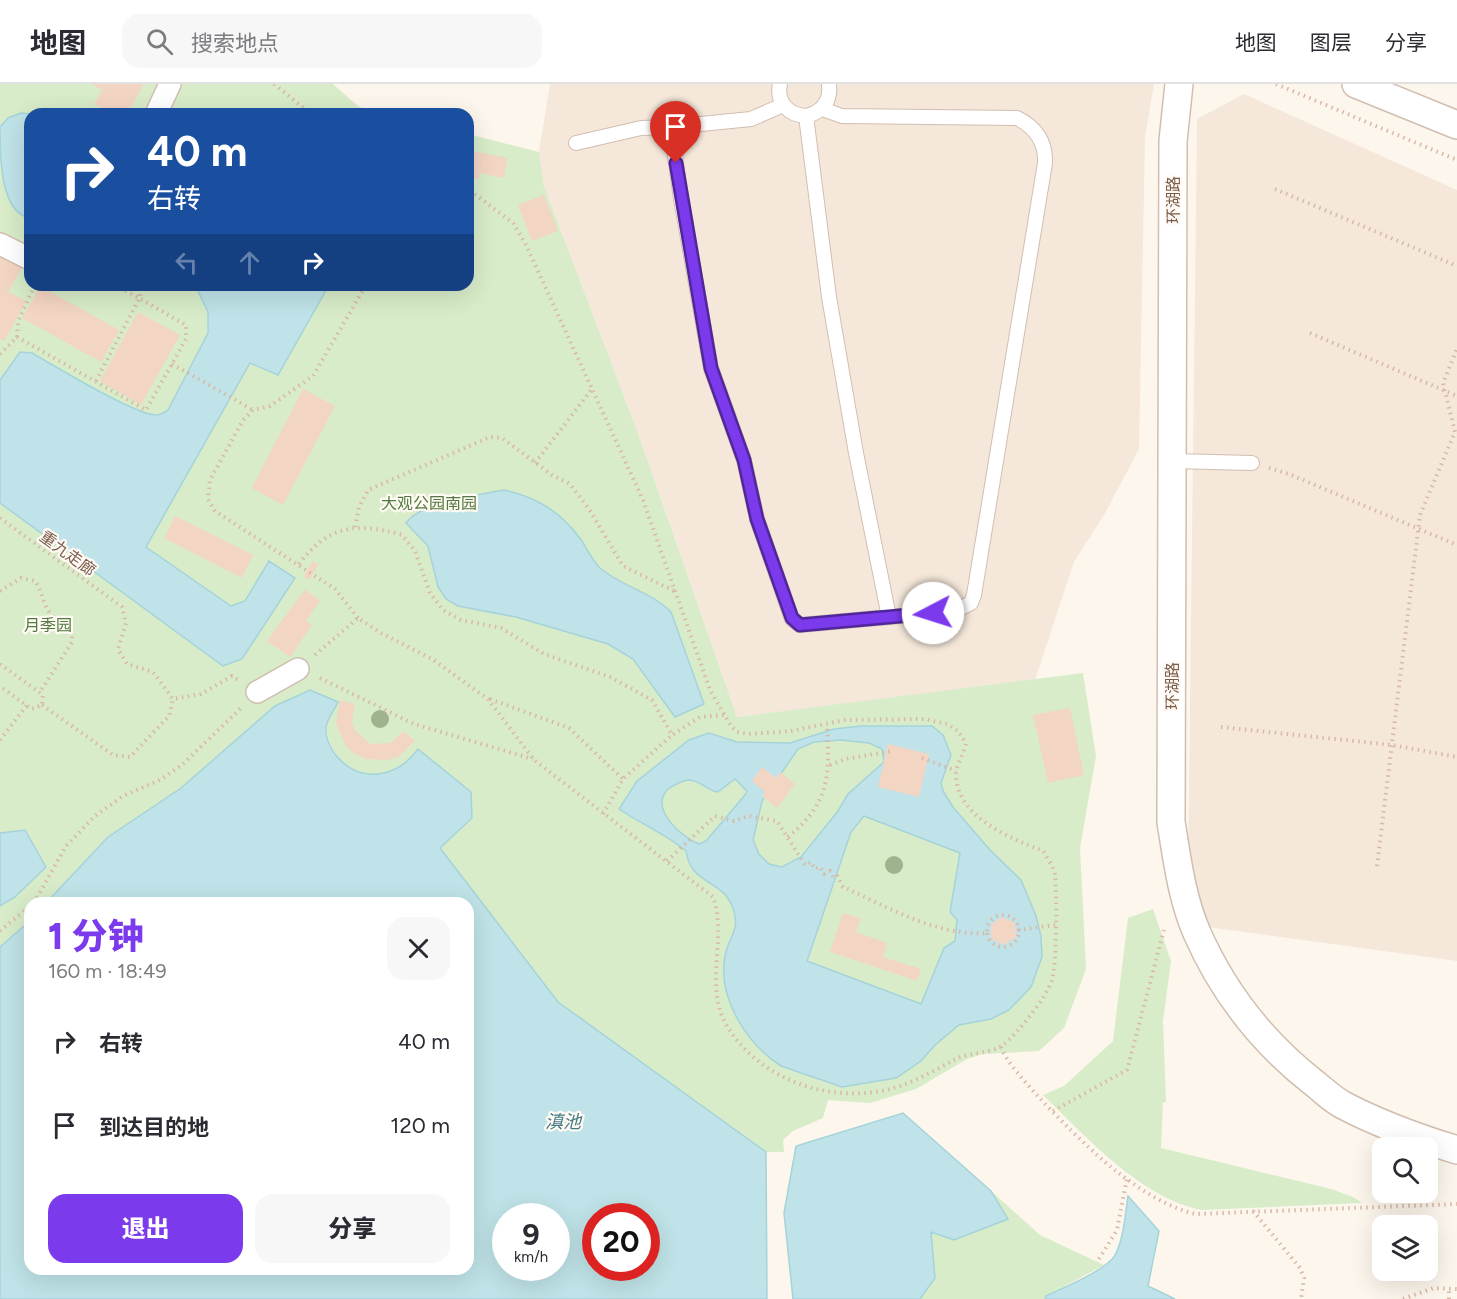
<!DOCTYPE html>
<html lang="zh">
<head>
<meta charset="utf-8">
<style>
	:root { --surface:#fff; --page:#f7f7f7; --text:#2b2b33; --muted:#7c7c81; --line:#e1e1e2; --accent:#7c3aed }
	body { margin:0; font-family:Figtree,"Noto Sans SC",sans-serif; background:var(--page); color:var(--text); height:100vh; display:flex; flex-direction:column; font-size:22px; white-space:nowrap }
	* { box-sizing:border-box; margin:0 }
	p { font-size:20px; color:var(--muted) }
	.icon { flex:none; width:33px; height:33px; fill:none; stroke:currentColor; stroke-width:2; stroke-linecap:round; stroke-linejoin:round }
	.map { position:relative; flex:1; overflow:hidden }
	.sheet { position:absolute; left:24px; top:813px; width:450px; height:378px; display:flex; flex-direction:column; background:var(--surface); border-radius:18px; box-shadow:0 6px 24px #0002 }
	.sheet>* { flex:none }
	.guide { position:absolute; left:24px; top:24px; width:450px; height:183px; border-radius:18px; box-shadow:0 6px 24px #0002; background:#1a4fa0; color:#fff; overflow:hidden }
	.buttons { position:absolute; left:1372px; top:1053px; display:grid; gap:12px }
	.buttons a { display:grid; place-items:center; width:66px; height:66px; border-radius:12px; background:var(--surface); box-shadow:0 6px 24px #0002; font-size:30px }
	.speed { position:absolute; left:492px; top:1119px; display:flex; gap:12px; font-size:30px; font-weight:700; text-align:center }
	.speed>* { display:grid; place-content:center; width:78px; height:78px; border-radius:50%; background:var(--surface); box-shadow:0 6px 24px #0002; line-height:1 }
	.speed small { font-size:15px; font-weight:400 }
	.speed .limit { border:9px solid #d22; background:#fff; color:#111 }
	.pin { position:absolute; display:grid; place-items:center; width:51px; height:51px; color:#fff; margin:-62px -26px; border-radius:50% 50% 50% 0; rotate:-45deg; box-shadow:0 0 6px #0007 }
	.pin .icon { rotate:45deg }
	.me { position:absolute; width:66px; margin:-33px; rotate:265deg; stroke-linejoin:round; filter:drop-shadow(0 0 4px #0008) }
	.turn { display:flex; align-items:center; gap:21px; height:126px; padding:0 24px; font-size:27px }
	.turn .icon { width:78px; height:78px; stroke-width:2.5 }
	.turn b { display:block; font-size:42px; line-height:51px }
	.lanes { display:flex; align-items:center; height:57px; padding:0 24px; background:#0003; justify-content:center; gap:30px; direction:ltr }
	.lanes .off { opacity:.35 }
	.round { display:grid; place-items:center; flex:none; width:63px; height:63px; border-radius:18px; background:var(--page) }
	.headline { display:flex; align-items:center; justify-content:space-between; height:102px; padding:0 24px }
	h1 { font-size:36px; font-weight:800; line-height:45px; color:var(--accent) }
	.primary-button { display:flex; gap:12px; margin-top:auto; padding:12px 24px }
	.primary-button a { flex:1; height:69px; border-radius:18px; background:var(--accent); color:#fff; font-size:24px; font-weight:800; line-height:69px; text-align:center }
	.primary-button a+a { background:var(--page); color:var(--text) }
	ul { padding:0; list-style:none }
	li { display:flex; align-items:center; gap:18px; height:84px; padding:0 24px }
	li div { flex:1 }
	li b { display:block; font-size:22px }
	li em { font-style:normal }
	header { display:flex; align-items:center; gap:36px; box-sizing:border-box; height:84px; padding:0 30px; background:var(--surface); border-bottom:2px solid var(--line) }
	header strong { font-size:28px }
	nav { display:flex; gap:33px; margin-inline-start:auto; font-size:21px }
	.search { width:420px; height:54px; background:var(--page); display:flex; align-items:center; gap:15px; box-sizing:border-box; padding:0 21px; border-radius:18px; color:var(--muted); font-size:22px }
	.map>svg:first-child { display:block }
</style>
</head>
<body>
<header>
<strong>地图</strong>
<div class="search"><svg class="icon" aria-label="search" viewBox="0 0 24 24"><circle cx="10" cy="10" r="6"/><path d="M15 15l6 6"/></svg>搜索地点</div>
<nav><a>地图</a><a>图层</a><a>分享</a></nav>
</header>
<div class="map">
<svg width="1457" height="1215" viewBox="0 0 1457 1215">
	<rect width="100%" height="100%" fill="#fdf6ec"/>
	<path fill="#f5e8da" d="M550,0H1154L1145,53L1139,365L1104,431L1074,478L1035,596L737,633L639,352L544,102L539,68Z
		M1244,10L1457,106V877L1207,843L1188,790L1197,35Z"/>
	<path fill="#d8ecc9" d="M0,0H333L359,23L388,30H30V201H468V50L539,68L544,102L639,352L737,633L1083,589L1096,672L1080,764L1086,885L1064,944L1039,967L983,970L967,975L916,1005L870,1019L828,1016L823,1034L793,1047L783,1056L784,1068H766L558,918L439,764L472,734L410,676C374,705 332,688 326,642L181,704L108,753L46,819H30V837L0,863Z
		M1153,825L1171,877L1163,937L1166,1018H1163L1161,1064L1331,1105L1353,1113L1362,1119L1202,1126C1142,1115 1085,1052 1043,1011L1064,1002L1113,957L1128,834Z
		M991,1107L1040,1151L1104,1181L1046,1212L1045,1215H920L935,1194L931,1148L1008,1135Z"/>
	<path fill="#bfe3e8" stroke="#a5d3da" stroke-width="1.5" fill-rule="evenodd" d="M21,29L30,30V134C0,129 0,72 0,43L8,34Z
		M195,201H329L278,291L250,279L146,463L231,522L245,517L269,477L295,494L242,575L223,582L0,419V296L20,268L32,269C55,282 135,331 156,331C161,331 164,328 168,326L208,249V228Z
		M503,406C538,413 562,429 582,457C587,466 593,477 600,484C621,502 651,508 671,528L704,620L675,633L633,575L608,560L516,533L458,522L446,515L438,503L428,462L406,439C422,417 477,412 503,406Z
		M310,606L338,618C335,625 327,635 326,643C325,652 330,663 335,670C359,701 397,694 418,665L471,708L472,734L440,764L558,918L766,1068L767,1215H0V863L30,837V1185H468V819H46L108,753L181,704L275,622ZM556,1132V1184H506V1132ZM646,1132V1184H596V1132Z
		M861,642H932L943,651L951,671L941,699L943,707L953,723L990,766L1021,796L1036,832L1041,852L1042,873L1031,903L1009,926L991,935L959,941L935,961L921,977L896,994L842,1003L781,982C747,960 717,914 725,872C728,853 741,847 733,824C722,794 691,802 686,767C666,750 641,740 619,725L637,697L689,656L709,649L737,658L790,659L834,645ZM841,656L869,659L882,665L884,678L848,710L838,727L801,773L782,783L769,780L759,770L753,756L762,717L798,665L814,658ZM735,695L747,707L745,711L706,757L699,760C681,753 645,721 671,703C677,700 682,696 689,696C702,697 707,707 718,708ZM864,732L960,769L950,828L957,836L955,857L944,864L921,920L807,877L851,748Z
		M25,746L46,783L15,813L0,822V749Z
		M903,1029L991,1107L1008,1135L954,1156L931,1148L935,1194L920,1215H793L784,1129L796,1062Z
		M1128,1112L1159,1147L1148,1202L1175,1215H1045L1046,1212C1062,1204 1107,1186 1115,1171C1124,1154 1125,1131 1128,1112Z"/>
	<path fill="#f3d5c3" d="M92,0H144L127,30H113L94,20L102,6Z
		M468,66L507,74L504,94L480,89L479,95L468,93Z
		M544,111L558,147L532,157L518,121Z
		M0,169L23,182L8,208L26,217L4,257L0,255Z
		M40,202L119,246L101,278L22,234Z
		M138,228L180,251L141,321L100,297Z
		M303,305L335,322L283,421L252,404Z
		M175,432L253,471L242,494L164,454Z
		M313,477L318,481L309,496L304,492Z
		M305,506L320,516L306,537L312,541L290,573L267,557Z
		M340,616L355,620L352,637L354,645L370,660L391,659L403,647L415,657L398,673L387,676L365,675L354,669L345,661L336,639Z
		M1070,624L1084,691L1048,699L1033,631Z
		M888,660L929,670L919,713L878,703Z
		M762,683L776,694L780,688L795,700L777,724L762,712L765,708L752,697Z
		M843,829L861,834L856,848L887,859L883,873L921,885L917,897L830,868Z
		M1002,833L1015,839L1016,853L1004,861L991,855V841Z"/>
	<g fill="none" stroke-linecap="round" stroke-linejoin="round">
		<g stroke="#d1beb0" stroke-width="16">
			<path id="service" d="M780,0C776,19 789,31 806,32C823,28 831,17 829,0
				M783,21L751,35L671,43L681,115L711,284L744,376L757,435L792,535L800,541L955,527L971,519L974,511L1045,79C1046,57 1035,43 1017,34L842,32L822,25
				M806,32L829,213L856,369L889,533
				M576,59L641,44L671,43
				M1173,377L1252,379"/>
		</g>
		<g stroke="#d1beb0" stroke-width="24">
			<path id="pedestrian" d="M156,30L170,0
				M0,160L30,175
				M257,608L298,585"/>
		</g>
		<g stroke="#d1beb0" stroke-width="30">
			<path id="minor" d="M1179,0L1173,57L1171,738C1177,775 1182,815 1197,849C1223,908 1263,959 1314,999C1323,1006 1332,1015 1343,1021C1379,1040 1418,1054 1457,1066
				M1356,0L1457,41"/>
		</g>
		<path stroke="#d9b8a5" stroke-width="4" stroke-dasharray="1.5 4.5" stroke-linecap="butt" d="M274,0L311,30
			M1276,0L1457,76
			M1275,105L1457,182
			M1310,249L1457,312
			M17,253L18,237L35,201
			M0,270L17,253L146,326L186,255V241L116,201
			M172,280L253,326
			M96,297L139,215L143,201
			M535,379L592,305
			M1269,384L1289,390L1457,461
			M0,434L122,523L126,539L118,565L127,580L153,588L173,615L201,610L232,592L238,596
			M355,443L359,423L368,406L490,353L502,354L552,391L570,400L589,425L623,482L674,507
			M299,480C328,441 357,438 402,451L415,467L430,509L443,526L461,536L501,544L544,570L610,593L652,616L672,651L700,633L724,631
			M0,507L21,494L35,497C42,507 43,520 50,529C60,541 74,539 72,558L40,608
			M358,534L335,505L215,427L208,415L210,396L243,336L253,326L270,322L313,292L366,201
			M315,571L358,534L381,549L432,575L488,615L534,676L713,813C728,854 703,902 727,942C760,996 829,1020 890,1005C913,999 935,986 956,975C970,968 991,970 1003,961C1017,950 1047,913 1052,896C1057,877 1057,812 1055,791C1054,783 1047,774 1043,767C1010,754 956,733 956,690C956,681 964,669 966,659L958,647L947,640L924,635L845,636L791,647L748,650L737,648L731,642L710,606L643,416L526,161L513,139L468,105
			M0,580L43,611L42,621L31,625L0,602
			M320,594L414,640L533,675
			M490,615L569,644L623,695
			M42,621L113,671L130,673L169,632L173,615
			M1221,643L1392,661L1457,673
			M0,656L27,621
			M922,674L956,687
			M830,681L845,675L893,667
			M603,730L623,695L672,651
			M788,753C830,719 830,691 827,641
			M667,777L715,732L734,737L748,732L777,737L805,781L811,778L815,785L820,783L824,790L830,787L833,793L837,791L843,803C888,823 938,853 989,849
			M1377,782L1420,431L1455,348L1443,299L1457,265
			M34,819L66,762L95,732L123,712L160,696L183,680L241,624
			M987 847a16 16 0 1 1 32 0a16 16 0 1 1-32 0Z
			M1018,846L1055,841
			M0,847L30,822
			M1001,963C1006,985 1094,1071 1116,1087C1139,1105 1168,1124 1196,1130L1457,1120
			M1053,1027L1127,986L1165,842
			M1253,1127L1300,1184L1304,1194L1301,1215
			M1099,1175L1117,1146L1127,1094
			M1403,1215L1434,1204L1457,1205
			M1449,1215V1205"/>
		<use href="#service" stroke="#fff" stroke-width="14"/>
		<use href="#pedestrian" stroke="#fff" stroke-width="21"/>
		<use href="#minor" stroke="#fff" stroke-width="27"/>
	</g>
	<g fill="#a0b28e">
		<circle cx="380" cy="635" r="9"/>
		<circle cx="894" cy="781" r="9"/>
	</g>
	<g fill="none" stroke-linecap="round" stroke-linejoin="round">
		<g stroke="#51269a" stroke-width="15">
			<path id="route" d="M676,79L711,284L744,376L757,435L792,534L800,541L933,529"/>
		</g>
		<use href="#route" stroke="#7c3aed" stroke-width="10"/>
	</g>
	<g text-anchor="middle" stroke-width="4.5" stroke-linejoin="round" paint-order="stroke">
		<g font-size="16" fill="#7a5c4d" stroke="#fffaf3">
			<text transform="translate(1173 116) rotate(-90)" y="6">环湖路</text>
			<text transform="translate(68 469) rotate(36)" y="6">重九走廊</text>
			<text transform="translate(1172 602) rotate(-90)" y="6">环湖路</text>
		</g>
		<g font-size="16" fill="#537a41" stroke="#fffaf3">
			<text x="429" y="425">大观公园南园</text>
			<text x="48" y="547">月季园</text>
		</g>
		<g font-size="18" font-style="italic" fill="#437c86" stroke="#fffaf3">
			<text x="563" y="1044">滇池</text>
		</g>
	</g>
</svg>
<div class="buttons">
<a><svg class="icon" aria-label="search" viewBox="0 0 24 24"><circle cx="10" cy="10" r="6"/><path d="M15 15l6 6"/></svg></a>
<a><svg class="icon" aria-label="layers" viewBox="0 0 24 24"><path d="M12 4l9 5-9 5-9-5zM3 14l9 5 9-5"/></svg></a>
</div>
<div class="speed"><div>9<small>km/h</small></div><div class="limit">20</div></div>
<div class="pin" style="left:676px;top:79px;background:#d93025"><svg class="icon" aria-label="arrive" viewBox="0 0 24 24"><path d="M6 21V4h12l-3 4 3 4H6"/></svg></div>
<svg class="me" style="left:933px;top:529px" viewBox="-20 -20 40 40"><circle r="19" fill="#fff"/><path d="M0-13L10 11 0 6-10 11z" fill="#7c3aed"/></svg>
<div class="guide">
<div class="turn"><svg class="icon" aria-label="right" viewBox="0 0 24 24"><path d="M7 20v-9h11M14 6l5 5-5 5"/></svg><div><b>40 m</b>右转</div></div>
<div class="lanes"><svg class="icon off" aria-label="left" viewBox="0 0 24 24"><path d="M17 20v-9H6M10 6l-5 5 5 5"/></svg><svg class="icon off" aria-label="ahead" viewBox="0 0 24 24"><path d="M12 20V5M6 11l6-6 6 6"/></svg><svg class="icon" aria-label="right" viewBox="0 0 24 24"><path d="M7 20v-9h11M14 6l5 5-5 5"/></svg></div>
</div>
<section class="sheet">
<div class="headline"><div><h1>1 分钟</h1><p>160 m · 18:49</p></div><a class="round"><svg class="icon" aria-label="close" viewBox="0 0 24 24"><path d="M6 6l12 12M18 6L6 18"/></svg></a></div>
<ul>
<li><svg class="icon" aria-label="right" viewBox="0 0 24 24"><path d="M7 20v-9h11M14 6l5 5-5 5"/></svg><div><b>右转</b></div><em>40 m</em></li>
<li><svg class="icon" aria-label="arrive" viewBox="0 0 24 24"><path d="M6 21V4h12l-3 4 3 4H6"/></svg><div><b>到达目的地</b></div><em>120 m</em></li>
</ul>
<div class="primary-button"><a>退出</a><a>分享</a></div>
</section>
</div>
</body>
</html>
